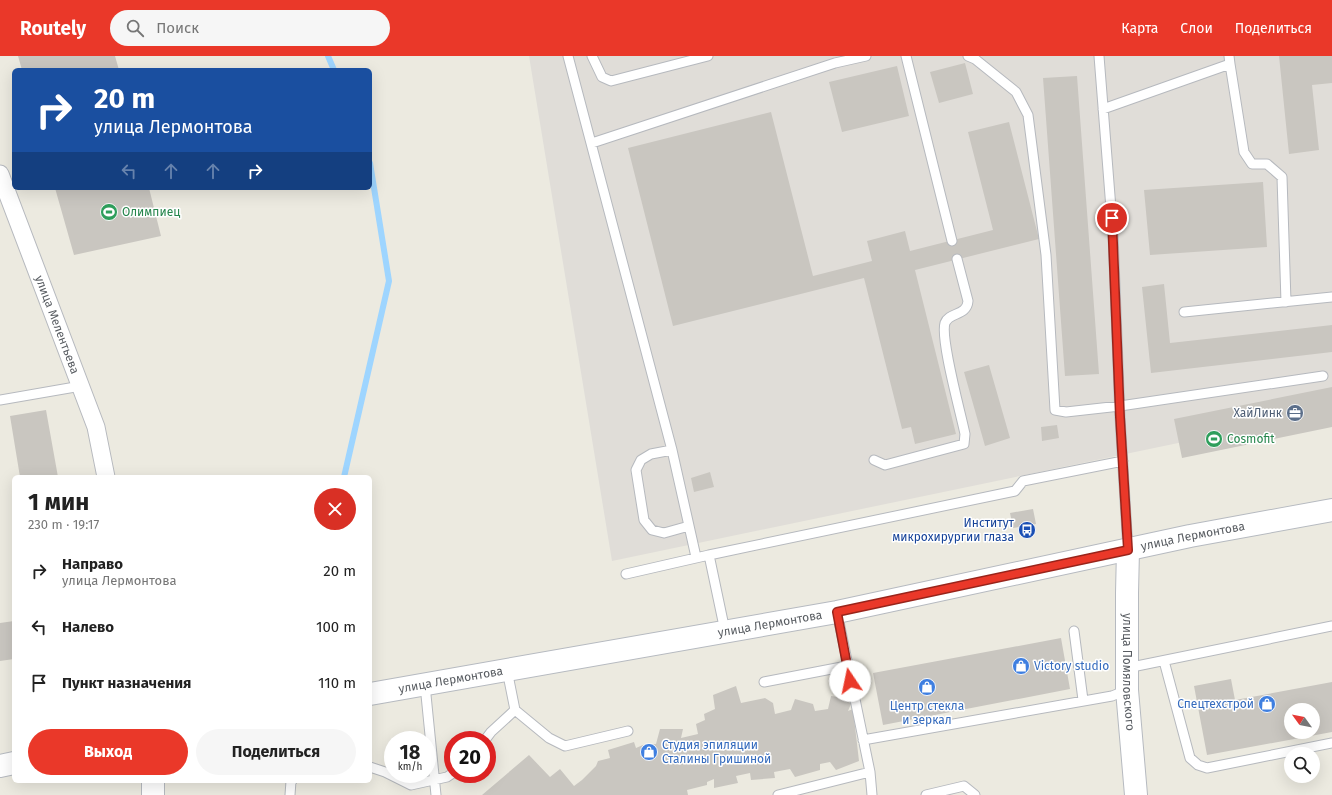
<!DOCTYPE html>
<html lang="ru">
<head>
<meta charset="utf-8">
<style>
	:root { --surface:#fff; --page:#f6f6f6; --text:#222; --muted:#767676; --accent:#ea3829 }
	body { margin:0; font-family:"Fira Sans",sans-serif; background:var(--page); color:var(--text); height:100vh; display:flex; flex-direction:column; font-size:15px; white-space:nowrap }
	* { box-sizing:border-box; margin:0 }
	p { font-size:13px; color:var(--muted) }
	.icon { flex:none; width:22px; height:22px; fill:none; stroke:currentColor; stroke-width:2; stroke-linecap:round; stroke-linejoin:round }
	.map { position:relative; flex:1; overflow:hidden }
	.sheet { position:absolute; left:12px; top:419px; width:360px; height:308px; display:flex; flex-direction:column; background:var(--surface); border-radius:6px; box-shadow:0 4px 16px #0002 }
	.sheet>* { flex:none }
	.guide { position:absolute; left:12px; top:12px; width:360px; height:122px; border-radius:6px; box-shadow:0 4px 16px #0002; background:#1a4fa0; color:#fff; overflow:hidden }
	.needle { width:26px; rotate:303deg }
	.tools { position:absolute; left:1284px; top:647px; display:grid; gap:8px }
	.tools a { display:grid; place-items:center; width:36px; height:36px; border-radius:50%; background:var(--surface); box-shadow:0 4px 16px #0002; font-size:20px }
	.speed { position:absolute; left:384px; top:675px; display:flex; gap:8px; font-size:20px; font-weight:700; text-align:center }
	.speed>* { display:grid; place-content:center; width:52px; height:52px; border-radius:50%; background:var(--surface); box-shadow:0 4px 16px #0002; line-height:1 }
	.speed small { font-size:10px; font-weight:400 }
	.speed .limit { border:6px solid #d22; background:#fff; color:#111 }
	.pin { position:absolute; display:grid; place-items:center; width:34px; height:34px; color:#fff; margin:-17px; border:2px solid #fff; border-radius:50%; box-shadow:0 1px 4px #0007 }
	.me { position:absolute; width:44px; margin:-22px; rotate:349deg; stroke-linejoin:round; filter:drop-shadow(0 0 3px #0008) }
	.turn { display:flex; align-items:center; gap:14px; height:84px; padding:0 16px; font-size:18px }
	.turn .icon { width:52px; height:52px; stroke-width:2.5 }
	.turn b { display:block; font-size:28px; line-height:34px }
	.lanes { display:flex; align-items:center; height:38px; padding:0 16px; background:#0003; justify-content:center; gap:20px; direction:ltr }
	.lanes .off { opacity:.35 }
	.round { display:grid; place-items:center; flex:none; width:42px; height:42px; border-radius:21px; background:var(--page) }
	.overview { display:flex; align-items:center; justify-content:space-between; height:68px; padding:0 16px }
	h1 { font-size:24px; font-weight:700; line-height:30px }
	.button { display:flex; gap:8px; margin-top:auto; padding:8px 16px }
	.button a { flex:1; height:46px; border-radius:24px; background:var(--accent); color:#fff; font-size:16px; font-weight:700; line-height:46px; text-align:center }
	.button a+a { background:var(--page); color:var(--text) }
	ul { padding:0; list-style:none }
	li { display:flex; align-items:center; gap:12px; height:56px; padding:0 16px }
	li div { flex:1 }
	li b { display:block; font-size:15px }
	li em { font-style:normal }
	header { display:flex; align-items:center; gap:24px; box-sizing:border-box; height:56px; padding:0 20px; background:var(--accent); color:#fff }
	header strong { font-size:19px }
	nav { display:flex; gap:22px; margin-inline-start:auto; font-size:14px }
	.search { width:280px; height:36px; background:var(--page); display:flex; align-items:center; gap:10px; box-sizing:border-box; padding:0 14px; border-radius:22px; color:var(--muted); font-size:15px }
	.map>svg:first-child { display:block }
</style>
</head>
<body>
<header>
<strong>Routely</strong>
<div class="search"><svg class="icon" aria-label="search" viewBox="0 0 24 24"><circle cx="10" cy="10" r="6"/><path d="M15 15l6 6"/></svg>Поиск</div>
<nav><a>Карта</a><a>Слои</a><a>Поделиться</a></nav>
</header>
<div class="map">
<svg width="1332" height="739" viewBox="0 0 1332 739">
	<rect width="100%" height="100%" fill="#eceae0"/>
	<path fill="#e0ddd8" d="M529,0H1332V355L612,505Z"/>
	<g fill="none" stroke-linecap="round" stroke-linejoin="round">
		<path stroke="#9ed5ff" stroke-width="6" d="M328,0L334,14
			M344,421L389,225L370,107"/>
	</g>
	<path fill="#c9c6c0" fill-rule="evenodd" d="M18,0H115L119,14H22Z
		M1279,0H1332V27L1312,29L1319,94L1289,98Z
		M965,7L973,38L939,47L930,16Z
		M897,10L909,60L842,76L829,26Z
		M1077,20L1099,318L1065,320L1043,22Z
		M771,56L813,220L872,205L867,185L905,175L910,195L993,174L968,76L1009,66L1039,183L915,214L956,378L915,388L911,371L902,373L864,222L673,270L628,92Z
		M1263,126L1267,191L1150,199L1144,134Z
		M55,132H149L161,180L74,199Z
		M1164,228L1170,287L1332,269V296L1151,317L1142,231Z
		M989,309L1010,382L985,390L964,316Z
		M1332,331V371L1182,402L1174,363Z
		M46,354L58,421H20L10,360Z
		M1057,369L1059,382L1042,385L1041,371Z
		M710,416L714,431L694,436L691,422Z
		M1033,453L1036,468L1013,472L1010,457Z
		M14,565V603L0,605V567Z
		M1061,582L1070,633L883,669L873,617Z
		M1231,623L1235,644L1332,626V676L1207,699L1194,630ZM1291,654H1313V676H1291Z
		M736,630L741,647L765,642L773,647L775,658L791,654L795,643L813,648L815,655L828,653L831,640L853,643L848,655L853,653L859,705L836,714L830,706L820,708V714L795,721L790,713L774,716L775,722L751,724L750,717L736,720L738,727L714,732V723L707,726V729L687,734L688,739H482L529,699L550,721L560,713L574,730L582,724L596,710L598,705L610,702L608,694L634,686L636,692L643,689L656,688L660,673H683L681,682L698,678L696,668L705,664L704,658L715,653L713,639Z"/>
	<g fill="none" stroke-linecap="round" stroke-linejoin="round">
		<g stroke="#b6b9be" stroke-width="11">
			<path id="lane" d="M568,0L672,394
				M592,0L602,21L611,25L708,0
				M906,0L952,185
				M968,0L975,3L1016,36L1028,59L1046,199L1055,354L1066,356L1120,350L1323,320
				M1099,0L1113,178L1120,361L1128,494
				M1230,8L1244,96L1252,108H1267L1282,121L1286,246
				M1103,53L1230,8L1229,0
				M592,87L835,7L866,0
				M1184,256L1332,241
				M0,344L81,330
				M874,404L885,409L964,388L965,378C961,358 940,283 945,267C949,256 967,260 968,245L957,203
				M689,470L664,477L652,474L644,464L636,414L641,404L651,398L672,394L696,501
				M709,499L1015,435L1023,425L1123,405
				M626,518L709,499L725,575
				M1074,575L1083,644
				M1164,605L1190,702L1198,709L1207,712L1332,687
				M1127,612L1332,570
				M764,626L847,610
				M425,629L436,739
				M515,654L549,682L565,690L628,675
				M485,684L491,676L515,654L507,614
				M863,684L1112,640L1127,634
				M370,711L385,716L411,729L447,721L453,717
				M870,716L872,739
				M290,739L291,725H292
				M778,739L870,716L837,556
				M926,739L964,730L975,739"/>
		</g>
		<g stroke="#b6b9be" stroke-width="19">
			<g id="street">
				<path id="s1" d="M0,118L96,371L106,421"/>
			</g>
		</g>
		<g stroke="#b6bac0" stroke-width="24">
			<g id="secondary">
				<path id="s2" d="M1128,494L1127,537V634L1136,739"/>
				<path id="s3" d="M370,638L837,556L1190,480L1332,454"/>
				<path d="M0,710L14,707"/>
				<path d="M153,725V739"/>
			</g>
		</g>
		<use href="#lane" stroke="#fff" stroke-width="9"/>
		<use href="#street" stroke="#fff" stroke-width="17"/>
		<use href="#secondary" stroke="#fff" stroke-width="22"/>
	</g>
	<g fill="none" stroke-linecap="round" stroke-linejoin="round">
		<g stroke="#98241b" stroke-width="10">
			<path id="route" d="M850,625L837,556L1128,494L1120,361L1112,162"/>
		</g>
		<use href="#route" stroke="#ea3829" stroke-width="7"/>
	</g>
	<defs>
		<g id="stadium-disc" transform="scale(0.9)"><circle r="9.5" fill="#2e9e5b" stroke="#fff"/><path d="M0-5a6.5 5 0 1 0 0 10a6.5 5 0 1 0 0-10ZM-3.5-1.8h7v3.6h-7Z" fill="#fff"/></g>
		<g id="office-disc" transform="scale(0.9)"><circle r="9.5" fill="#5c6f8a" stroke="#fff"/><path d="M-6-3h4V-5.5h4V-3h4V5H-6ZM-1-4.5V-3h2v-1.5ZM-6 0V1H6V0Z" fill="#fff"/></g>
		<g id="bus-disc" transform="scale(0.9)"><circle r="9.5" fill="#1a4fb4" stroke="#fff"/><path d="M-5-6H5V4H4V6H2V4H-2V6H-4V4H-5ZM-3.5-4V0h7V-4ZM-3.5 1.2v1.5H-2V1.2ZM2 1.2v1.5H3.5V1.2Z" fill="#fff"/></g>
		<g id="shop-disc" transform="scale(0.9)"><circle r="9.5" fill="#3f7fe0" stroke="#fff"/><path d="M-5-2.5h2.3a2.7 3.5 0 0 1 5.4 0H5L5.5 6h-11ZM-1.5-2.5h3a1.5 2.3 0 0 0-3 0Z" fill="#fff"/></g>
	</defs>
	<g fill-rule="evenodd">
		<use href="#stadium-disc" x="109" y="156"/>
		<use href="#office-disc" x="1295" y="357"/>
		<use href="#stadium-disc" x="1214" y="383"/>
		<use href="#bus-disc" x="1027" y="474"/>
		<use href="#shop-disc" x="1021" y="610"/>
		<use href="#shop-disc" x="927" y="631"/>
		<use href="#shop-disc" x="1267" y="648"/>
		<use href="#shop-disc" x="649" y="696"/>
	</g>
	<g text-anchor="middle" stroke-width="3" stroke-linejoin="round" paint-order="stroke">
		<g font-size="12" fill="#27864d" stroke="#fff" text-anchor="start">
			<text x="122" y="160">Олимпиец</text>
			<text x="1227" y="387">Cosmofit</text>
		</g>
		<g font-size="12" fill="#595d62" stroke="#fff">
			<text dy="4" stroke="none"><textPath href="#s1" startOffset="161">улица Мелентьева</textPath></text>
			<text dy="4" stroke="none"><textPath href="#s3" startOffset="838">улица Лермонтова</textPath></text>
			<text dy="4" stroke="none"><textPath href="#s3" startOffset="406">улица Лермонтова</textPath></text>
			<text dy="4" stroke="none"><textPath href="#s2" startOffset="122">улица Помяловского</textPath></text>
			<text dy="4" stroke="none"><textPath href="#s3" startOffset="82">улица Лермонтова</textPath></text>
		</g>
		<g font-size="12" fill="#4e5e75" stroke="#fff" text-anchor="end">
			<text x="1282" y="361">ХайЛинк</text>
		</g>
		<g font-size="12" fill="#164399" stroke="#fff" text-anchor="end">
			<text x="1014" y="471">Институт<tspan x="1014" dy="14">микрохирургии глаза</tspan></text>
		</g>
		<g font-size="12" fill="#366cbe" stroke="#fff" text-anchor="start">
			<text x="1034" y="614">Victory studio</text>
			<text x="1254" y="652" text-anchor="end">Спецтехстрой</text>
			<text x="927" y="654" text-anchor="middle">Центр стекла<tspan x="927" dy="14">и зеркал</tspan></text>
			<text x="662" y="693">Студия эпиляции<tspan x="662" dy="14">Сталины Гришиной</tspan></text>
		</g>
	</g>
</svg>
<div class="tools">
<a><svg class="needle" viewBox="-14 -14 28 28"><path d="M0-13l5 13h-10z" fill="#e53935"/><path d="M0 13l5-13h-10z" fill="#767676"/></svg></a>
<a><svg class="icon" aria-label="search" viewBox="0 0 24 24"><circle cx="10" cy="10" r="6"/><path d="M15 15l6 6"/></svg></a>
</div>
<div class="speed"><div>18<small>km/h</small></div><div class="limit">20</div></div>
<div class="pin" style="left:1112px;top:162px;background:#d93025"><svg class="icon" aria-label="arrive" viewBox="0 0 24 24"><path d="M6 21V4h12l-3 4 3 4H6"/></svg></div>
<svg class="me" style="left:850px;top:625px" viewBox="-20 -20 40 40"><circle r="19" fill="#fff"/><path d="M0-13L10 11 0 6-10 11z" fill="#ea3829"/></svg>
<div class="guide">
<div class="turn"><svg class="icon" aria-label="right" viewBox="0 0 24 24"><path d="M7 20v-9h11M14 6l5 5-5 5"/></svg><div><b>20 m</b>улица Лермонтова</div></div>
<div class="lanes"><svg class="icon off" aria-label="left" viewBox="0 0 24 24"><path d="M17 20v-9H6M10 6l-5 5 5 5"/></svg><svg class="icon off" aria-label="ahead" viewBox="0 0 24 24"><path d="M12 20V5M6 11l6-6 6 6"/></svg><svg class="icon off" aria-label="ahead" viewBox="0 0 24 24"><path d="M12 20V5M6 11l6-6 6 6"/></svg><svg class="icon" aria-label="right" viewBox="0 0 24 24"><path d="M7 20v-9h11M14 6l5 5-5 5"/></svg></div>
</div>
<section class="sheet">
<div class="overview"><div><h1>1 мин</h1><p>230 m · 19:17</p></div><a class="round" style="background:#d93025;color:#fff"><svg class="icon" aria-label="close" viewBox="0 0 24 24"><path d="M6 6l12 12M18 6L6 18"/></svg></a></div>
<ul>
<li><svg class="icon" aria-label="right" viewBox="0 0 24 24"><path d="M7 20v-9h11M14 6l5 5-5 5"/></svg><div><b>Направо</b><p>улица Лермонтова</p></div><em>20 m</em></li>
<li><svg class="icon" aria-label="left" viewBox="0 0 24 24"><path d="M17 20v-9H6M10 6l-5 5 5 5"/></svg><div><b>Налево</b></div><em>100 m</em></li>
<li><svg class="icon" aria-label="arrive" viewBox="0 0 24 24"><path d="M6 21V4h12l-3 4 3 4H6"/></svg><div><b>Пункт назначения</b></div><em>110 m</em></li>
</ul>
<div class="button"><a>Выход</a><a>Поделиться</a></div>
</section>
</div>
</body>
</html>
